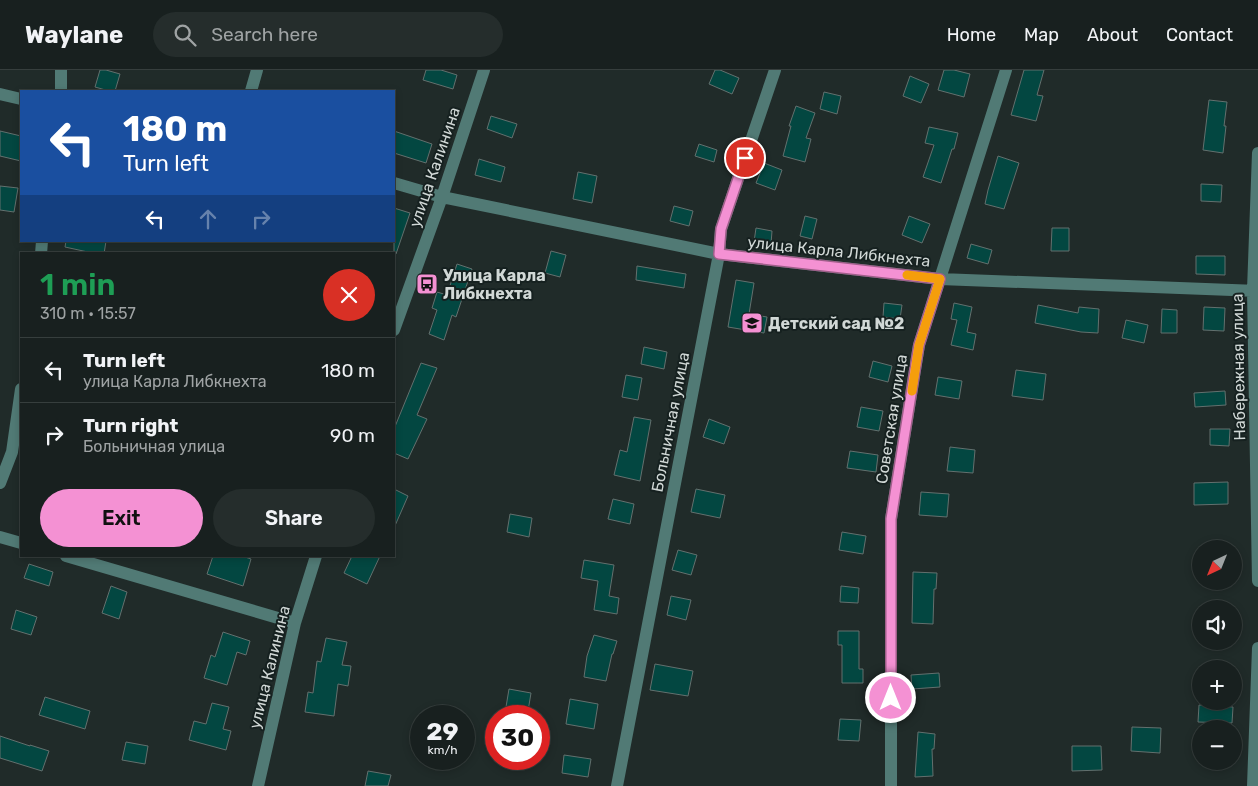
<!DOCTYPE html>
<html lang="en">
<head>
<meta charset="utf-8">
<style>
	:root { --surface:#18201f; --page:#252d2c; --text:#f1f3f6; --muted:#9fa3a4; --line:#363e3d; --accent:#f491d3 }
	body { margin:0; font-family:Rubik,sans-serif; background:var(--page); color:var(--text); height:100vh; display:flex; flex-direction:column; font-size:19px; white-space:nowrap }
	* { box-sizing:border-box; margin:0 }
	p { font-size:16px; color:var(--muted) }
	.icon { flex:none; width:28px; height:28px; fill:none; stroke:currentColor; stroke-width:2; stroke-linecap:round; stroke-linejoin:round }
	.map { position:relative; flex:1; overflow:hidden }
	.drawer { position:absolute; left:20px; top:182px; width:375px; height:305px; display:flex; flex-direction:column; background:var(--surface); border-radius:0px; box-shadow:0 2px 8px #0003,0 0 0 1px var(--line) }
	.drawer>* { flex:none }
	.guide { position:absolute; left:20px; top:20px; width:375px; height:152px; border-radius:0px; box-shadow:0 2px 8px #0003,0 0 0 1px var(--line); background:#1a4fa0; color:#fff; overflow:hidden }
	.needle { width:32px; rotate:223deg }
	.buttons { position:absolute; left:1192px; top:470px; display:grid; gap:10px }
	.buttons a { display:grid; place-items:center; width:50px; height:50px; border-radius:50%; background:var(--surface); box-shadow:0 2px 8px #0003,0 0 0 1px var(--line); font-size:25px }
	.speed { position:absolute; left:410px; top:635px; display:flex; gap:10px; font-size:25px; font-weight:700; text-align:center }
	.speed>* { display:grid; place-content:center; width:65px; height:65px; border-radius:50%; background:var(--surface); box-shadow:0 2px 8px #0003,0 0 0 1px var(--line); line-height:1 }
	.speed small { font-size:12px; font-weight:400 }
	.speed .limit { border:8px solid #d22; background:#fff; color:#111 }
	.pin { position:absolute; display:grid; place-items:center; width:42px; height:42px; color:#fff; margin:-21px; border:2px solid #fff; border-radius:50%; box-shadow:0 1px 5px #0007 }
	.me { position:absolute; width:55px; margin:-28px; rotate:0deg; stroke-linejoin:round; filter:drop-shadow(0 0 4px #0008) }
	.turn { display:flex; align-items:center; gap:18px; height:105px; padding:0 20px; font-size:22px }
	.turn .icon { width:65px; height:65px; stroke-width:2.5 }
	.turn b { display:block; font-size:35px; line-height:42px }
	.lanes { display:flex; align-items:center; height:48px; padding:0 20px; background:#0003; justify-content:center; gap:25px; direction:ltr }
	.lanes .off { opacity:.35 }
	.round { display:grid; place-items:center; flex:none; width:52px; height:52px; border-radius:26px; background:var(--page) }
	.overview { display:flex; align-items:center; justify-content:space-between; height:85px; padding:0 20px }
	h1 { font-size:30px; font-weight:600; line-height:38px; color:#1e9e55 }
	.action { display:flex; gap:10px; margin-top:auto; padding:10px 20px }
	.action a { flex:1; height:58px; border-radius:30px; background:var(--accent); color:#111; font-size:20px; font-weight:600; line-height:58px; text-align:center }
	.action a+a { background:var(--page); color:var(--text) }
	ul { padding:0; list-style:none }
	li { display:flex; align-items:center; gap:15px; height:65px; padding:0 20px; border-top:1px solid var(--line) }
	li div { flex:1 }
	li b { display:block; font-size:19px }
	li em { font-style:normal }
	header { display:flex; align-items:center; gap:30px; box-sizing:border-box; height:70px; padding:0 25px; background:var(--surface); border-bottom:1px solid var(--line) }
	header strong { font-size:24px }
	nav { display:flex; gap:28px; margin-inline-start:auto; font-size:18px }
	.search { width:350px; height:45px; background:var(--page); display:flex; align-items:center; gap:12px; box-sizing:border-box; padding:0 18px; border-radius:28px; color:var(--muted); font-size:19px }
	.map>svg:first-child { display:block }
</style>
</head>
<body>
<header>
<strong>Waylane</strong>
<div class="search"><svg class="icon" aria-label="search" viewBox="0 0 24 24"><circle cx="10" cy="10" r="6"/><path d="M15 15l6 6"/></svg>Search here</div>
<nav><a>Home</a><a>Map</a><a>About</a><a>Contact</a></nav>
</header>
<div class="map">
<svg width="1258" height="716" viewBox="0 0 1258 716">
	<rect width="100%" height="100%" fill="#202b29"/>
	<path fill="#034741" stroke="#63706e" d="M100,0H106L120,4L115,21H109L95,17Z
		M426,0H441L457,5L453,19L423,10Z
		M715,0H720L739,8L732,24L709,14Z
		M944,0H954L970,4L964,27L938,20Z
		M1024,0H1044L1037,25L1043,26L1036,51L1011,45Z
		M910,6L929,14L921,33L903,26Z
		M824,22L841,26L837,44L820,39Z
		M1209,30L1227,32L1224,56H1226L1223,83L1203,80Z
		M796,36L815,43L806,68L811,69L805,92L783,86L791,56H789Z
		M491,46L517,54L512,68L487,59Z
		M929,57L958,63L954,79H952L941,113L923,107L934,75L925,73Z
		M0,61L21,66V91L0,86Z
		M394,61L432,74L426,93L394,83Z
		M699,74L717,80L714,92L695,86Z
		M998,86L1019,93L1004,139L985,134L988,120Z
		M479,89L505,97L501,112L475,105Z
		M764,93L782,100L775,120L756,113Z
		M578,102L597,106L592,133L573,129Z
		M1201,114L1222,115L1221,132L1201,131Z
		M0,116L18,118L14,142L0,140Z
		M674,136L693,141L689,156L670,151Z
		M394,138L410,143L396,184H394Z
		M805,146L817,149L812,169L800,166Z
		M909,146L930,154L922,173L902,165Z
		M756,158L772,161L771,174L754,172Z
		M1052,158H1069V181H1051Z
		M66,171H106L104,184H97L65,177Z
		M971,174L992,180L988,194L967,188Z
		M551,181L566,185L560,207L545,203Z
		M1196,186H1225V205L1196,204Z
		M457,194L472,199L456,247L452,245L444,270L429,264L437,240L432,238L437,222L447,225Z
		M637,196L686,204L684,218L636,210Z
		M736,210L754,213L749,244L767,247L764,263L728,257Z
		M884,233L902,235L900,249L883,247Z
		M954,233L972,237L967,262L976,264L973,280L951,275L957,250L951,249Z
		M1038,235L1078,243L1079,237L1099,239L1098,263L1081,262L1035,253Z
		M1204,237L1225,238L1224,261L1203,260Z
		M1162,239L1177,240V263H1161Z
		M1126,250L1148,255L1144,273L1122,268Z
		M644,277L667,282L664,299L641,294Z
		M873,291L892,296L888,312L869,307Z
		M421,293L437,298L417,345L427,349L408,389L394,383V359Z
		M1016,300L1046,304L1043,330L1012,326Z
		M626,305L642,308L638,330L622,327Z
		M938,307L962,311L959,329L935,325Z
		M1225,321L1226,335L1195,337L1194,323Z
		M861,337L883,341L879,361L857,357Z
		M634,347L651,350L640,411L614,405L620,380L627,382Z
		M709,349L730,357L724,374L703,367Z
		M1210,359H1230L1229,376L1210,375Z
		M950,377L975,380L973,403L947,401Z
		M850,381L878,385L876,402L847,398Z
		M1228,412V434L1194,435V413Z
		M394,419L408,426L394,458Z
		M696,419L725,425L720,448L691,442Z
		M921,422L949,424L947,447L919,445Z
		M613,429L634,434L630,454L608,449Z
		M510,444L532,448L529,467L507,462Z
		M842,462L866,466L863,484L839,480Z
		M678,480L697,485L691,505L672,500Z
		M213,486H242L251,489L243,516L207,504Z
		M352,486H380L367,514L344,503Z
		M584,490L614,495L609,526L619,528L617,544L594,540L598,511L581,508Z
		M29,494L53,502L49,516L24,508Z
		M913,502L937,503L936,519H934L933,554L912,553Z
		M111,516L127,522L119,549L102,543Z
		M841,516L859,518L858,533L840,532Z
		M671,526L691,530L686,550L667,545Z
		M16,540L37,547L31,565L11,559Z
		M838,561H859V599H863V613H842V575H838Z
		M223,562L250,571L246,585L237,582L227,615L204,608L211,585L215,587Z
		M594,565L617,571L613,584H612L606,611L584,607L587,586Z
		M326,568L347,572L342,595L351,596L348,616L338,614L334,646L305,642L308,622L313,623L317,591L321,592Z
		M655,594L693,601L688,626L650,620Z
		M939,603L940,617L912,619L911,605Z
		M509,619L531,623L528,641L506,637Z
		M45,627L90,641L85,659L39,645Z
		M570,629L598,634L594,659L566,654Z
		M212,633L229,637L223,659L231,661L226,680L189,670L194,651L206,654Z
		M1199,635L1233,637L1232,653L1198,652Z
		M840,649L861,650L859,671L838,670Z
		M1132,657L1161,658L1160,683L1131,681Z
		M918,662L935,664L934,679H932L933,706L915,707Z
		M0,666L30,676V675L49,681L42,701L0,688Z
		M126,672L148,676L145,694L122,690Z
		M1072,676H1101L1102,700L1072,701Z
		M564,685L591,689L588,707L562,703Z
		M368,701L391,705L388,716H365Z"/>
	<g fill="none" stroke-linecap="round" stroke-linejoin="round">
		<path stroke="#517a75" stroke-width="12" d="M61,0V21
			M251,21L257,0
			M0,24L21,29
			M1258,83L1253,220L1258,511
			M394,113L442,127L719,184L940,209L1258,221
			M41,184L42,171
			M394,260L442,127L484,0
			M0,413L12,382L21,319
			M0,467L21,473
			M66,486L295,553
			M258,716L295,553L316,486
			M617,716L719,184L721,159L775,0
			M891,716V449L919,275L1006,0
			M1253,716L1258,578"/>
	</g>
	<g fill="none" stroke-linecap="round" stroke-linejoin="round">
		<g stroke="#9f5e89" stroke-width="12">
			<path id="route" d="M745,88L721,159L719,184L940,209L919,275L891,449V628"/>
		</g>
		<use href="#route" stroke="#f491d3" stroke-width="9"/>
		<path stroke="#f59e0b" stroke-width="9" d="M907,205L940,209L919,275L912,321"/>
	</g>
	<defs>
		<g id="bus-square" transform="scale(1.125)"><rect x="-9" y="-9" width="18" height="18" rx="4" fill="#f491d3" stroke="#162120"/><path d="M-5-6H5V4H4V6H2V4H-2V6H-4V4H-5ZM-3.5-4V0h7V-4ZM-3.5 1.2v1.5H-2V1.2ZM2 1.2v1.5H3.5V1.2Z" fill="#111"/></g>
		<g id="school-square" transform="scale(1.125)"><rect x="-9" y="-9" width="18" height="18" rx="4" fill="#f491d3" stroke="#162120"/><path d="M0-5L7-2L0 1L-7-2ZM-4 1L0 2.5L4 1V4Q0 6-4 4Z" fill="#111"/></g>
	</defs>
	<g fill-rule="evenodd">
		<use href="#bus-square" x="427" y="214"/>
		<use href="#school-square" x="752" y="253"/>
	</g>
	<g text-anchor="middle" stroke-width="4" stroke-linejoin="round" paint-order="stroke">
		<g font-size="16" fill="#d1d8d6" stroke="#162120">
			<text transform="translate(434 97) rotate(-71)" y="6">улица Калинина</text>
			<text transform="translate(839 181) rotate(6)" y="6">улица Карла Либкнехта</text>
			<text transform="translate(1238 297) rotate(-91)" y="6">Набережная улица</text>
			<text transform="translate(891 349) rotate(-81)" y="6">Советская улица</text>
			<text transform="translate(670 352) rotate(-79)" y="6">Больничная улица</text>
			<text transform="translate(269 597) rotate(-76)" y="6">улица Калинина</text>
		</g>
		<g font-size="16" font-weight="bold" fill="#d1d8d6" stroke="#162120" text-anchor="start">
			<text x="443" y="211">Улица Карла<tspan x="443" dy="18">Либкнехта</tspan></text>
			<text x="768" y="259">Детский сад №2</text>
		</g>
	</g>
</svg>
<div class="buttons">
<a><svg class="needle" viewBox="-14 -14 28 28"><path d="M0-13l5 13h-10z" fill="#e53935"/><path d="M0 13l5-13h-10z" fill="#9fa3a4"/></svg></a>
<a><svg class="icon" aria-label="sound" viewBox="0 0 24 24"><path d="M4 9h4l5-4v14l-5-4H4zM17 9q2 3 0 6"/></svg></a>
<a>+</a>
<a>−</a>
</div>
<div class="speed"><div>29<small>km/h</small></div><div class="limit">30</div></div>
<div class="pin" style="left:745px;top:88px;background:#d93025"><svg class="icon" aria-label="arrive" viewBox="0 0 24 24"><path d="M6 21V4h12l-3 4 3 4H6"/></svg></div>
<svg class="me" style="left:891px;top:628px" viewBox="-20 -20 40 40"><circle r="17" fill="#f491d3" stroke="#fff" stroke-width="3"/><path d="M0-11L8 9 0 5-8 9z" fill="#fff"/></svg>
<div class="guide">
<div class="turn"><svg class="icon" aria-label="left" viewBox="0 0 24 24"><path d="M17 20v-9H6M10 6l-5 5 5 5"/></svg><div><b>180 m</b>Turn left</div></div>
<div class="lanes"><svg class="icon" aria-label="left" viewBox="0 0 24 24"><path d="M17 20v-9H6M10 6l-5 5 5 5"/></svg><svg class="icon off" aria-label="ahead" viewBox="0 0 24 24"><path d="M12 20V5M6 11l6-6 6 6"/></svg><svg class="icon off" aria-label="right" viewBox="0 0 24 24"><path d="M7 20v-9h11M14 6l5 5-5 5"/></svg></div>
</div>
<section class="drawer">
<div class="overview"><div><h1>1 min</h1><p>310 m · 15:57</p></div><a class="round" style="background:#d93025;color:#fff"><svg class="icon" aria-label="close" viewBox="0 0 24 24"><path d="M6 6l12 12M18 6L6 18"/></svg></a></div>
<ul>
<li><svg class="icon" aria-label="left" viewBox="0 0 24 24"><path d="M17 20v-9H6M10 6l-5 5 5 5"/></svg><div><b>Turn left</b><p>улица Карла Либкнехта</p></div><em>180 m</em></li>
<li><svg class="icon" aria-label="right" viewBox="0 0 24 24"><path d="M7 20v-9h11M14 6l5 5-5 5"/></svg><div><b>Turn right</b><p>Больничная улица</p></div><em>90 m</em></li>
</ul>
<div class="action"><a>Exit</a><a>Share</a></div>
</section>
</div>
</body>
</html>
